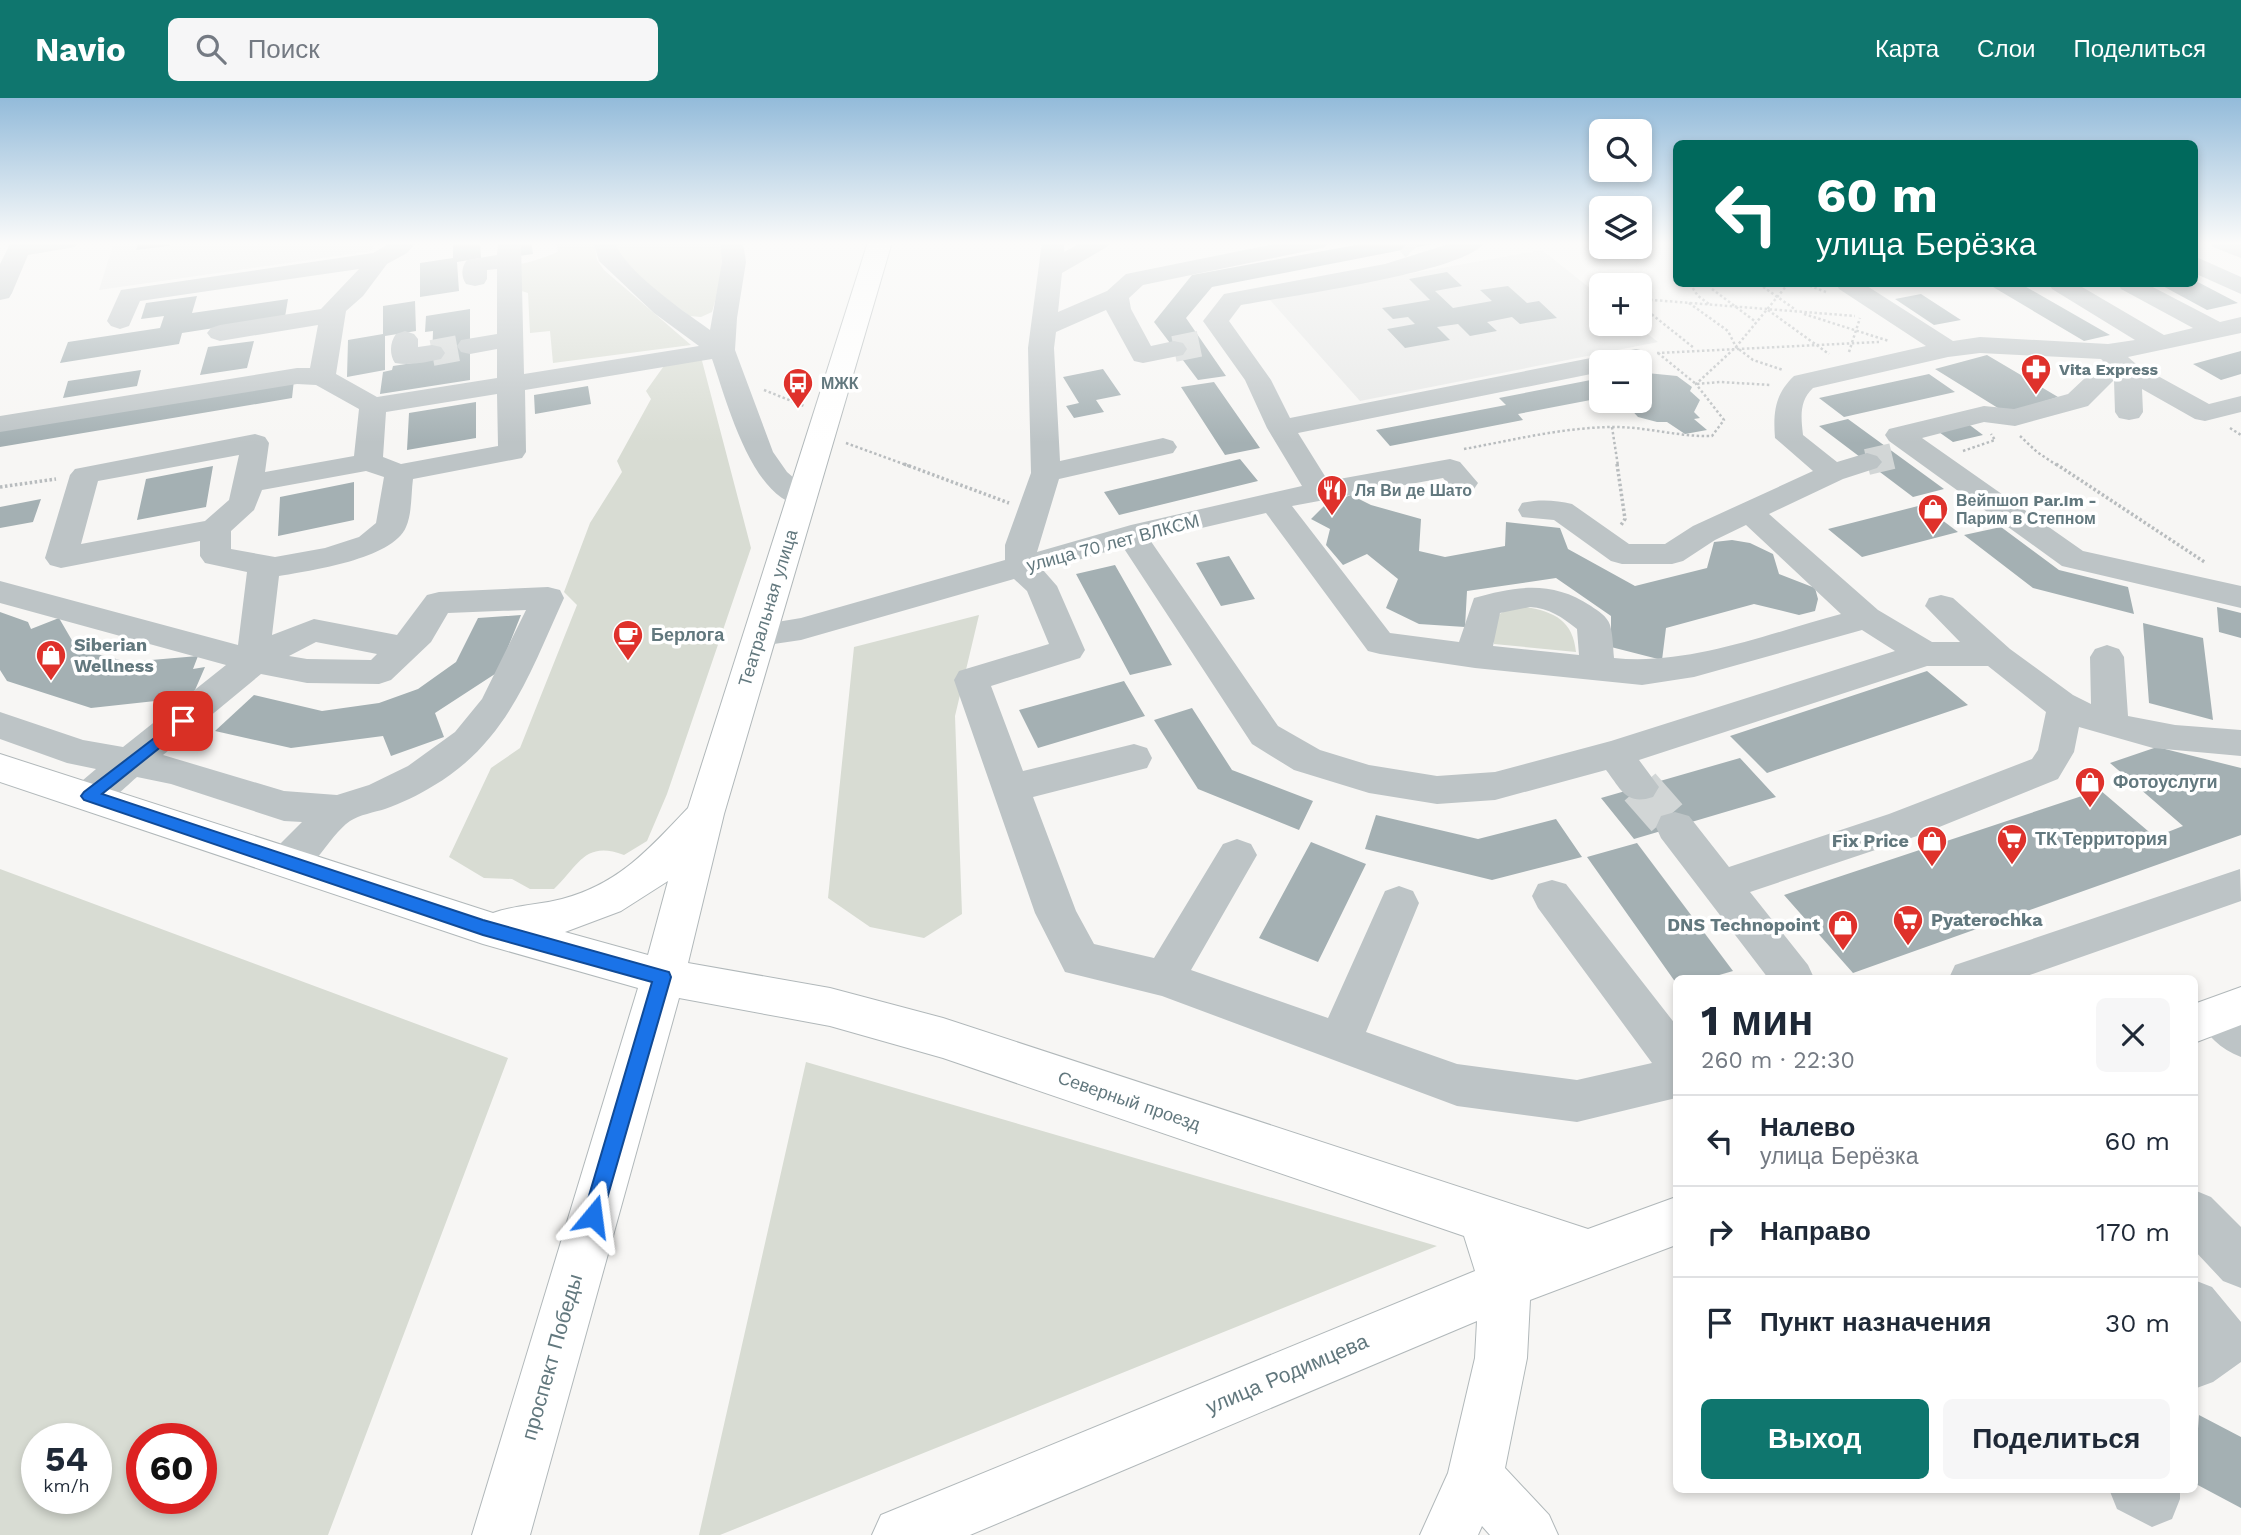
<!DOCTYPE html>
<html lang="ru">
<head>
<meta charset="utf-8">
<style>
	:root { --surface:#fff; --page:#f6f6f7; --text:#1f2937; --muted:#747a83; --line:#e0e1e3; --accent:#0f766e }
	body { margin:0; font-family:"Work Sans",sans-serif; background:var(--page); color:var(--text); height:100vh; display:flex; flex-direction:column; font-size:26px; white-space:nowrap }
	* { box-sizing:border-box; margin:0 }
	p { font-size:23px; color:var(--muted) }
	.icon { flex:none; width:38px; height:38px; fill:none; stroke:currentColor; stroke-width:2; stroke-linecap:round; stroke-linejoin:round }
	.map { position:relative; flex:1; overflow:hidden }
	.side { position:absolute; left:1673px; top:877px; width:525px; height:518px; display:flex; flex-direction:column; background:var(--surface); border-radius:10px; box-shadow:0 4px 10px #0003 }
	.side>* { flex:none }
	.guide { position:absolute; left:1673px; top:42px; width:525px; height:147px; border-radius:10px; box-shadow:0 4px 10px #0003; background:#00695c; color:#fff; overflow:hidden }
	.fabs { position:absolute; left:1589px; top:21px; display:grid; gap:14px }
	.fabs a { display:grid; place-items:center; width:63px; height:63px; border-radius:10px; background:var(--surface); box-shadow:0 4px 10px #0003; font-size:35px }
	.speed { position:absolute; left:21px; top:1325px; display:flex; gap:14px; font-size:35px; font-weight:700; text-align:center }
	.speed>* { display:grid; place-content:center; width:91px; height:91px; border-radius:50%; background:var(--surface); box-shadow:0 4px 10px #0003; line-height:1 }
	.speed small { font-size:18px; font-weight:400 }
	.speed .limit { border:10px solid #d22; background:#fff; color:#111 }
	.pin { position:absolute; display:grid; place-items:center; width:60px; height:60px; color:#fff; margin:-30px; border-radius:14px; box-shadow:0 4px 10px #0006 }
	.me { position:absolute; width:77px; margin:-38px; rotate:16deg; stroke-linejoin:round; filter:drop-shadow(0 0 5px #0008) }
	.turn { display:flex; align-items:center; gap:24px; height:147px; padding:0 28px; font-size:32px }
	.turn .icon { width:91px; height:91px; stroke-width:2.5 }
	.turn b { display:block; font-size:49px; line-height:60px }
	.round { display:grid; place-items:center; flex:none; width:74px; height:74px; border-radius:10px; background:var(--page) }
	.summary { display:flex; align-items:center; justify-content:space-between; height:119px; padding:0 28px }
	h1 { font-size:42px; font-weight:700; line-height:52px }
	.primary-button { display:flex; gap:14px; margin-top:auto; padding:14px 28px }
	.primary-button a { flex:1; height:80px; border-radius:10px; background:var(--accent); color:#fff; font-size:28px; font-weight:700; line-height:80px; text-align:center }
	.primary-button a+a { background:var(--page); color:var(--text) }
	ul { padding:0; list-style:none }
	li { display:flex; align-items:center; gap:21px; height:91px; padding:0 28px; border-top:2px solid var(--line) }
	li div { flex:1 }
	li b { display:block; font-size:26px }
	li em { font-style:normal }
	header { display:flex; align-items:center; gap:42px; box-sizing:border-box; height:98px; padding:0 35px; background:var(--accent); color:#fff }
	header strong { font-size:33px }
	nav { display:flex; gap:38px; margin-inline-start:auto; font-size:24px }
	.search { width:490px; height:63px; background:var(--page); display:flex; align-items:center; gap:18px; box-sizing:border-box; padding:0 24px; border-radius:10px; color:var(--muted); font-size:26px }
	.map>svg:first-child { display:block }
</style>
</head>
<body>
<header>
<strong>Navio</strong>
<div class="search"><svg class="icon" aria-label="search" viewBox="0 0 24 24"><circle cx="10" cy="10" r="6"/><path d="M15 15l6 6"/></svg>Поиск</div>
<nav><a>Карта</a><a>Слои</a><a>Поделиться</a></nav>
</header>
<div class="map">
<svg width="2241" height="1437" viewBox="0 0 2241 1437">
	<rect width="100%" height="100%" fill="#f7f6f4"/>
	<path fill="#e7e8e7" d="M114,144H373L372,153L99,192Z
		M1542,152L1601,199V226H1635L1658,244L1360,303L1269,201Z"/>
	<path fill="#d8dcd3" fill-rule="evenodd" d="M556,144H594L597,162L604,172L691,247L553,265L550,233L530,235L528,195L515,191V167C524,166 552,158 558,153Z
		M615,144H719C726,168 719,190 712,214L701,219L690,218C669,201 618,171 615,144Z
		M701,259L751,450L667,696L647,743L624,757C585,742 579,767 554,791H530L512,781L484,780L449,759L491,670L520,650L577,507L564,494L590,425L622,374L617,363L651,301L646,293L666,265Z
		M1526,509C1555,514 1573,523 1576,554L1494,546C1491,517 1497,512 1526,509Z
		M979,517L955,618L962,816L924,840L870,829L828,800L854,549Z
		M0,771L508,960L328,1437H0ZM37,1340H96V1400H37ZM142,1340H201V1400H142Z
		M806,964L1437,1148L720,1437H699Z"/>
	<path fill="#a4b0b3" d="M139,144H170L169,148L136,152Z
		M453,144H480L481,160L457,164L459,193L420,199V165L453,160Z
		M531,144L533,156L519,158L517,146Z
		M1372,144L1438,145L1212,189L1186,220L1226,278L1198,282L1154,224L1192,177Z
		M1447,174L1462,188L1435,193L1453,210L1492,203L1480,192L1508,188L1527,205L1539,203L1557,220L1520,226L1512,219L1487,224L1497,233L1470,238L1458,226L1437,229L1450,242L1405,250L1387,231L1415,226L1408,219L1393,221L1382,210L1430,202L1409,181Z
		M2194,182L2238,205L2207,212L2159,186H2194Z
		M1988,186H2021L2110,237L2084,243Z
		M1921,196L1961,222L1934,227L1895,201Z
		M197,198L192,215L288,201L285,219L182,235L179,246L60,265L68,244L160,230L164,218L141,221L146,205Z
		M415,203L416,233L385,238V272L347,279L348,242L383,236V208Z
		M470,211V282L380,296L383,274L392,272L393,268L432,262L433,233L425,234L426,218Z
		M254,243L247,270L200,277L208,249Z
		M2241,253V276L2221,282L2193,266Z
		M1987,257L2058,299L2006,315L1935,271Z
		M1103,271L1121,297L1096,302L1104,314L1074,320L1066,308L1079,305L1063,279Z
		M141,272L137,288L63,300L68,283Z
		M1647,275L1677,278L1692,289L1690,293L1700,302L1694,314L1700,320L1694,321L1707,332L1685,336L1667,324H1657L1638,319L1627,307L1633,305L1631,303H1640V294L1642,293L1640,291V276Z
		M1929,276L1955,294L1844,319L1819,300Z
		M1601,280V300L1518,316L1523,322L1390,348L1376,332L1506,307L1499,300Z
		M294,282L292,300L0,349V331Z
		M1214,284L1260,350L1225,357L1181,289Z
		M588,288L591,306L535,316L534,297Z
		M476,304V340L407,352L409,315Z
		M1848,321L1944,391L1913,399L1819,328Z
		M1967,325L1983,337L1953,344L1936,332Z
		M1240,361L1258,383L1119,417L1104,394Z
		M213,368L206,409L137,422L146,381Z
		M354,384V422L278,438L280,399Z
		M1351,397L1371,407L1421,421L1419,453L1445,459L1505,448L1506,424L1560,430L1568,451L1635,488L1707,470L1714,444L1732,442L1750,445L1773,456L1779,476L1815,490L1818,501L1815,513L1799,517L1754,506L1666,530L1662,562L1611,549V518L1556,480L1467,493L1465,529L1419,526L1386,510L1398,481L1367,456L1343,467L1326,447L1330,431L1311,421L1326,406Z
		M41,401L33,424L0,430V409Z
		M1922,407L1958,434L1862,459L1828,431Z
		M2001,429L2059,472L2128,489L2134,516L2033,490L1964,437Z
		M1229,458L1255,501L1221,508L1196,465Z
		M1115,467L1172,567L1130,577L1076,476Z
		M2217,509L2241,515V540L2219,534Z
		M0,514L28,524L31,531L59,520L77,551L128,564L198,558L193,571L205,569L192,599L91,610L7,583L0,572Z
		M521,517L498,574L435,615L444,639L391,658L383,638L291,650L215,633L254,597L322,613L379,605L418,591L456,564L478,520Z
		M2143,525L2203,540L2213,622L2149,605Z
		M1927,573L1968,607L1767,675L1730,638Z
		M1124,583L1145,618L1038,650L1019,612Z
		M1192,610L1232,672L1313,703L1299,732L1198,691L1154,622Z
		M2157,649L2241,670V737L1853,875L1784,797L2100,692L2155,739L2183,728L2110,665Z
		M1740,660L1776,699L1634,741L1601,700Z
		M1376,717L1478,741L1556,721L1582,759L1492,782L1365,751Z
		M1311,744L1366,766L1318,864L1259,840Z
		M1637,745L1733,873L1709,880H1676V885L1587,759Z
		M2199,1317L2241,1339V1410L2194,1385Z"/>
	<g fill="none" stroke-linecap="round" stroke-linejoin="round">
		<path stroke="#d2d6d6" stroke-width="26" stroke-dasharray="26 13" stroke-linecap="butt" d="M1409,144L1415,150
			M1174,251L1203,245
			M432,255L470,248
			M1867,364L1897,357"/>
		<path stroke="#d2d6d6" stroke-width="41" stroke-dasharray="41 20" stroke-linecap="butt" d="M1640,689L1675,729"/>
		<g stroke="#b1b8ba" stroke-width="2">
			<path id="major" d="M868,144H892L724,716L688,865L830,890L943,920L1588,1131L1676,1099V1147L1530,1202L1527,1260L1505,1370L1549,1417L1558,1437H1490L1482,1428L1478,1437H1420L1448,1375L1475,1260L1477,1223L970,1437H872L881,1417L1475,1173L1464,1138L943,960L830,928L679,900L530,1437H472L638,890L483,846L0,684V656L493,815C515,807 539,807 562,801C619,786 649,751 688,710ZM668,783L648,857L565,834L621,813Z
				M2241,889V927L2194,945V906Z"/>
		</g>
		<path stroke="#b8bcbe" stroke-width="2.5" stroke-dasharray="2.5 2.5" stroke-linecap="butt" d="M1690,186L1698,198L1709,206
			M1712,186V191L1756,224
			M1759,186L1796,212
			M1805,186L1826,194
			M1640,201L1855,218
			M1689,205L1728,233L1736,249L1753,262L1783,272
			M1640,207L1694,250
			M1768,212L1829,256
			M1804,216L1889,243
			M1849,254L1860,220
			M1657,255L1879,244
			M1658,255L1696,286L1720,284L1771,287
			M764,292L804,308
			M1612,329L1618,368
			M2230,330L2241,337
			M2020,338L2037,354L2058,368
			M846,345L909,368
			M1464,351C1514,342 1564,329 1615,329C1647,329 1679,339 1712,338L1724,322L1696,286L1736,249L1788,186
			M1963,353L1995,342L1991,336"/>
		<path stroke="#b8bcbe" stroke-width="3.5" stroke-dasharray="2.5 2.5" stroke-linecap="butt" d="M904,366L1009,405
			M1617,366L1625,421L1621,427
			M2056,366L2206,465
			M0,389L56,381"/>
		<path fill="#bdc4c6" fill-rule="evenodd" d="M20,144H79L75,149L28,157L12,195L9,200L0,202V166L10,146Z
			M392,144H416L407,155L387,166L363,198L346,213L336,276L377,299L497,280V251L470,256L461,254L457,248L461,242L497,236V171L487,172V181L484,186L475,188L466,186C461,179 461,169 467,162L497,157L498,144H521L524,276L699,248L654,215L599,163L593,144H615C623,172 685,214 710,232L722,164L720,144H743L746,164L737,220L735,252L773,354L787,374L817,400L813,406C756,420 726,300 712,261L525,292L526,354L522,360L413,381C411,396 412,416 406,429C393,461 309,473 279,478L272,537L314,521L397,537L427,497L439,494L548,489L560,492L564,500C530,574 508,644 433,688C419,697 401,705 385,711C375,714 359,717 350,723C323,742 312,788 273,775L267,764L273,753L302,724L284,723L171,686L137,679C118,695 102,716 76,708L70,698L76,688L96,671L67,665L0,641V614L83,642L123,649L226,567L0,505V483L238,547L247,474L205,465L200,458V443L61,470L50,467L45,460L70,377L75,371L255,336L265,339L269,345L265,374L354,358L359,311L316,287L297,286L0,334V318L297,270H310L318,227L220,243L211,240L207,235L211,230L220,227L321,211L359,171L140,203L129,228L120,231L111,228L107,223L121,192L373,155ZM497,296L498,348L401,366L383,359L386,314ZM239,357L229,402L205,423L81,446L98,383ZM366,373L384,379L376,425L359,439L325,450L275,459L231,451V433L254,412L262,392ZM526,512L482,601L455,634L408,668L369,687L337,697L284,693L163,657L261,576L307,585L379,586L391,582L431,544L448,515ZM316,544L377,556L371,562L307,561L289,558Z
			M1042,144H1064V154L1082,144H1111L1107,149L1062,175L1058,214L1107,193L1126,176L1284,144H1329L1325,149L1317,151L1143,187L1129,200L1131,211L1151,248L1174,243L1183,245L1187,251L1183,257L1143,265L1134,263L1106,212L1056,234L1054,250L1060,363L1163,340L1173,343L1177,349L1173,355L1059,381L1037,454L1131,427L1302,388L1267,330L1245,282L1203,223L1224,196L1385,166L1455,144H1485C1468,174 1282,199 1241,207L1229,223L1271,282L1290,320L1636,251L1645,253L1649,259L1645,265L1601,264V274L1298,335L1328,383L1450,361L1460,364L1478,385L1474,391C1458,395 1453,392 1443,380L1292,408L1390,535L1459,544L1474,500C1516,488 1552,482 1591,508C1598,513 1607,518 1610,527C1613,537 1613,550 1614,560C1688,568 1770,535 1841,516L1746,427L1715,442L1683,463L1672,466H1622L1611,463L1554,422L1522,419L1518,412L1522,405C1538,401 1556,402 1572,406L1629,446H1665L1693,428L1813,373L1775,340C1773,314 1775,296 1794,278L1926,248L1839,191L1836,186H1864L1953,243L1980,239L2108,246L2135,242L2052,191L2049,186H2077L2164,237L2193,230L2121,191L2118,186H2147L2220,224L2241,219V235L2128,259L2136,266L2209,306L2241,298V314L2205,323L2195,321L2142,291L2143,314L2139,320L2129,322L2119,320L2115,314L2114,282L2088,308L2015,328L1984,324L1922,340L2083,453L2241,488V510L2062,468L1889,343L1885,337L1889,331L1984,308L2014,311L2068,296L2103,263L2101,261L1980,255L1948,259L1813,290C1799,303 1801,319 1803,337L1837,364L1867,355L1877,358L1882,364L1877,370L1843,381L1769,416L1878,512L1932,544H1960L1925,508L1929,500L1941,497L1953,500L2010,551L2073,597L2091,606L2090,559L2095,551L2107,547L2119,551L2124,559L2128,618L2175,627L2241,632V658L2153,650L2079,629L2074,654L2058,681L1917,738L1750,794L1808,867L1814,880H1768L1661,740L1656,729L1661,718L1675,714L1689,718L1729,769L1889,716L2032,661L2038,652L2046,614L1988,568H1927L1639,662L1659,689L1653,699C1626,708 1621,691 1606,672L1495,702L1437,706L1369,695L1294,672L1252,646L1123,449L1043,472L1057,488L1085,552L1080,560L991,588L1023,673L1134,646L1147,650L1152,660L1147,670L1033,699L1076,813L1094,846L1154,860L1223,746L1237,741L1251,746L1257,757L1191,872L1328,920L1385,793L1399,788L1413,793L1419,805L1366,934L1457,966L1577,982L1652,965L1538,810L1532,798L1538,786L1552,782L1566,786L1676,927V1000L1577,1024L1457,1008L1162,898L1065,874L1035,815L954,582L959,573L1049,546L1027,493L1014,481L801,542L760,548L748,545L743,537L748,529L801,520L1005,462V447L1031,375L1028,250ZM1266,415L1368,553L1380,556L1475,570L1642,587L1694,579L1862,532L1895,553L1611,643L1495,674L1437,678L1369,667L1320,652L1278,628L1150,442ZM1530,509C1549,510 1562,519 1577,531L1579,557L1493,548L1500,515Z
			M2209,144H2241V160L2213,149Z
			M2194,158L2241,179V196L2194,175Z
			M405,233L414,236L418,241V249L432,247L441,249L445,255L441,261C426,264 410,268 395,265C389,256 390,244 396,236Z
			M2240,771L2241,803L2021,880H1949L1955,867Z
			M2218,898L2233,904L2241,911V959C2220,951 2206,937 2196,917L2203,904Z
			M2194,1092L2211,1099L2241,1129V1190L2223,1183L2194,1152Z
			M2194,1182L2212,1189L2241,1224V1264L2213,1284L2194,1291Z
			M2109,1391H2180V1401L2172,1421L2152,1429L2117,1411Z"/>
		<use href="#major" fill="#fff" fill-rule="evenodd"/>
	</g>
	<linearGradient id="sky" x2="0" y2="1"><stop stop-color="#93bbda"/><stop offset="0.42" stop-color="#fbfbfa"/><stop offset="1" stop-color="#fbfbfa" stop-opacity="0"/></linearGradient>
	<rect width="2241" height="345" fill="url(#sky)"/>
	<path fill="#1a73e8" stroke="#114b97" stroke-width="2" d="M183,618L188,619L190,623L188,627L102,696L483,822L669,874L671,879L600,1125L593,1128L586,1125L583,1118L652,884L483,837L84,702L81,698L84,694Z"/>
	<defs>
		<g id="pharmacy-pin" transform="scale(1.575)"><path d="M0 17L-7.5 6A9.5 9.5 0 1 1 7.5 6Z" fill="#df312b" stroke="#fff"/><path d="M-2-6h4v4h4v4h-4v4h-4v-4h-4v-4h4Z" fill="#fff"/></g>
		<g id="bus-pin" transform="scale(1.575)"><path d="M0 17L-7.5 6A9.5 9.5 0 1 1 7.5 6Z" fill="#df312b" stroke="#fff"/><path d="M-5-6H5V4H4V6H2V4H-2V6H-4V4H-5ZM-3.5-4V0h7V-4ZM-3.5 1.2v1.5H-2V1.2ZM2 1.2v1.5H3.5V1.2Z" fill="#fff"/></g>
		<g id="restaurant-pin" transform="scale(1.575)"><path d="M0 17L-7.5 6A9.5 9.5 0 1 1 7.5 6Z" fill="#df312b" stroke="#fff"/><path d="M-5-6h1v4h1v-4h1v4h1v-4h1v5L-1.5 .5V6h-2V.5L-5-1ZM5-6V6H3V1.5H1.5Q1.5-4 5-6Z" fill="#fff"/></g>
		<g id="shop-pin" transform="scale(1.575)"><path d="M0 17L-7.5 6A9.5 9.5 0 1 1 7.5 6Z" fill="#df312b" stroke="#fff"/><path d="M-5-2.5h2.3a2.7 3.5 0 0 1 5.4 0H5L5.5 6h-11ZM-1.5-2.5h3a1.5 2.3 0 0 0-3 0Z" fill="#fff"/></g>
		<g id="cafe-pin" transform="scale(1.575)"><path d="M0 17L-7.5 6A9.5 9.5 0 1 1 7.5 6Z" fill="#df312b" stroke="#fff"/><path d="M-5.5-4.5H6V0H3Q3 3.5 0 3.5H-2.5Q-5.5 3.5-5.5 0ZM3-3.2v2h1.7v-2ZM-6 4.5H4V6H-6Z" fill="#fff"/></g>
		<g id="supermarket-pin" transform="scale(1.575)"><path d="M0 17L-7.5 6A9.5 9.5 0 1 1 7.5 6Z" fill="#df312b" stroke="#fff"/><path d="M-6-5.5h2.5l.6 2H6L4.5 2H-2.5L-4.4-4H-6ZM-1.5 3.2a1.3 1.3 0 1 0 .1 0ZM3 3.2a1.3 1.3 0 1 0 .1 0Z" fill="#fff"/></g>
	</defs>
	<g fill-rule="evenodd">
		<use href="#pharmacy-pin" x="2036" y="271"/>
		<use href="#bus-pin" x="798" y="285"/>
		<use href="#restaurant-pin" x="1332" y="392"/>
		<use href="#shop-pin" x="1933" y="411"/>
		<use href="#cafe-pin" x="628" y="537"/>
		<use href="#shop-pin" x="51" y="557"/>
		<use href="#shop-pin" x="2090" y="684"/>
		<use href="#supermarket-pin" x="2012" y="741"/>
		<use href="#shop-pin" x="1932" y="743"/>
		<use href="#supermarket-pin" x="1908" y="822"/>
		<use href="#shop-pin" x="1843" y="827"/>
	</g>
	<g text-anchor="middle" stroke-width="7" stroke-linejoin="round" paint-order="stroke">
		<g font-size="16" font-weight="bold" fill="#62787e" stroke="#fff" text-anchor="start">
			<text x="2059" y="277">Vita Express</text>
			<text x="821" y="291">МЖК</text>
			<text x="1355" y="398">Ля Ви де Шато</text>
			<text x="1956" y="408">Вейпшоп Par.Im -<tspan x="1956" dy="18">Парим в Степном</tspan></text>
		</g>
		<g font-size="18" fill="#62787e" stroke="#fff">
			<text transform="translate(1113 445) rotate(-15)" y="6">улица 70 лет ВЛКСМ</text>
			<text transform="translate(768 510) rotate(-73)" y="6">Театральная улица</text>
			<text transform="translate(1129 1003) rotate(19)" y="6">Северный проезд</text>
		</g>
		<g font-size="18" font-weight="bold" fill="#62787e" stroke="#fff" text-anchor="start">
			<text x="651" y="543">Берлога</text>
			<text x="74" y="553">Siberian<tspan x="74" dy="21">Wellness</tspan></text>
			<text x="2113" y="690">Фотоуслуги</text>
			<text x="2035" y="747">ТК Территория</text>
			<text x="1909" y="749" text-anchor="end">Fix Price</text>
			<text x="1931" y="828">Pyaterochka</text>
			<text x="1820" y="833" text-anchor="end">DNS Technopoint</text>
		</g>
		<g font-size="21" fill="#62787e" stroke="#fff">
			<text transform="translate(552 1259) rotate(-74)" y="7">проспект Победы</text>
			<text transform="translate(1287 1276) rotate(-23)" y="7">улица Родимцева</text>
		</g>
	</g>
</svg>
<div class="fabs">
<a><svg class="icon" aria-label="search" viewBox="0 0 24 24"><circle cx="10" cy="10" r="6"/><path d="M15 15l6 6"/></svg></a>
<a><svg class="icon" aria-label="layers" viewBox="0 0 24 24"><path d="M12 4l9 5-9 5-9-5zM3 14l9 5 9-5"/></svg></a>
<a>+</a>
<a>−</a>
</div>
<div class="speed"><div>54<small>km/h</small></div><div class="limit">60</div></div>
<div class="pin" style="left:183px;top:623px;background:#d93025"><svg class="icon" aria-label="arrive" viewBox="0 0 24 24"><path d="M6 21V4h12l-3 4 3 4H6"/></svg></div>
<svg class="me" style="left:593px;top:1118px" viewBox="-20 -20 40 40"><path d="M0-17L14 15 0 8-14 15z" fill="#1a73e8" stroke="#fff" stroke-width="4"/></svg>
<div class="guide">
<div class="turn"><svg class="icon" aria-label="left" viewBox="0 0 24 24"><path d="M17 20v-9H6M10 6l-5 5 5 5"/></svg><div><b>60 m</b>улица Берёзка</div></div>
</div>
<section class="side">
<div class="summary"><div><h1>1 мин</h1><p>260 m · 22:30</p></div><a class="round"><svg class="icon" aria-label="close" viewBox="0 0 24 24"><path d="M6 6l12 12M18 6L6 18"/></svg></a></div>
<ul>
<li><svg class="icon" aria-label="left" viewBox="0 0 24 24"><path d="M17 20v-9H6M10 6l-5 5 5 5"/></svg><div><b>Налево</b><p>улица Берёзка</p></div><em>60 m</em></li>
<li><svg class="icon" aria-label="right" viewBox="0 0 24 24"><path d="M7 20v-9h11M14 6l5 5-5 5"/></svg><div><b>Направо</b></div><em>170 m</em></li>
<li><svg class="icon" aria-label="arrive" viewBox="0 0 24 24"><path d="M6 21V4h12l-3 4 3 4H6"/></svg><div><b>Пункт назначения</b></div><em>30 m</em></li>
</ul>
<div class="primary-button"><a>Выход</a><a>Поделиться</a></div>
</section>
</div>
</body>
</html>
